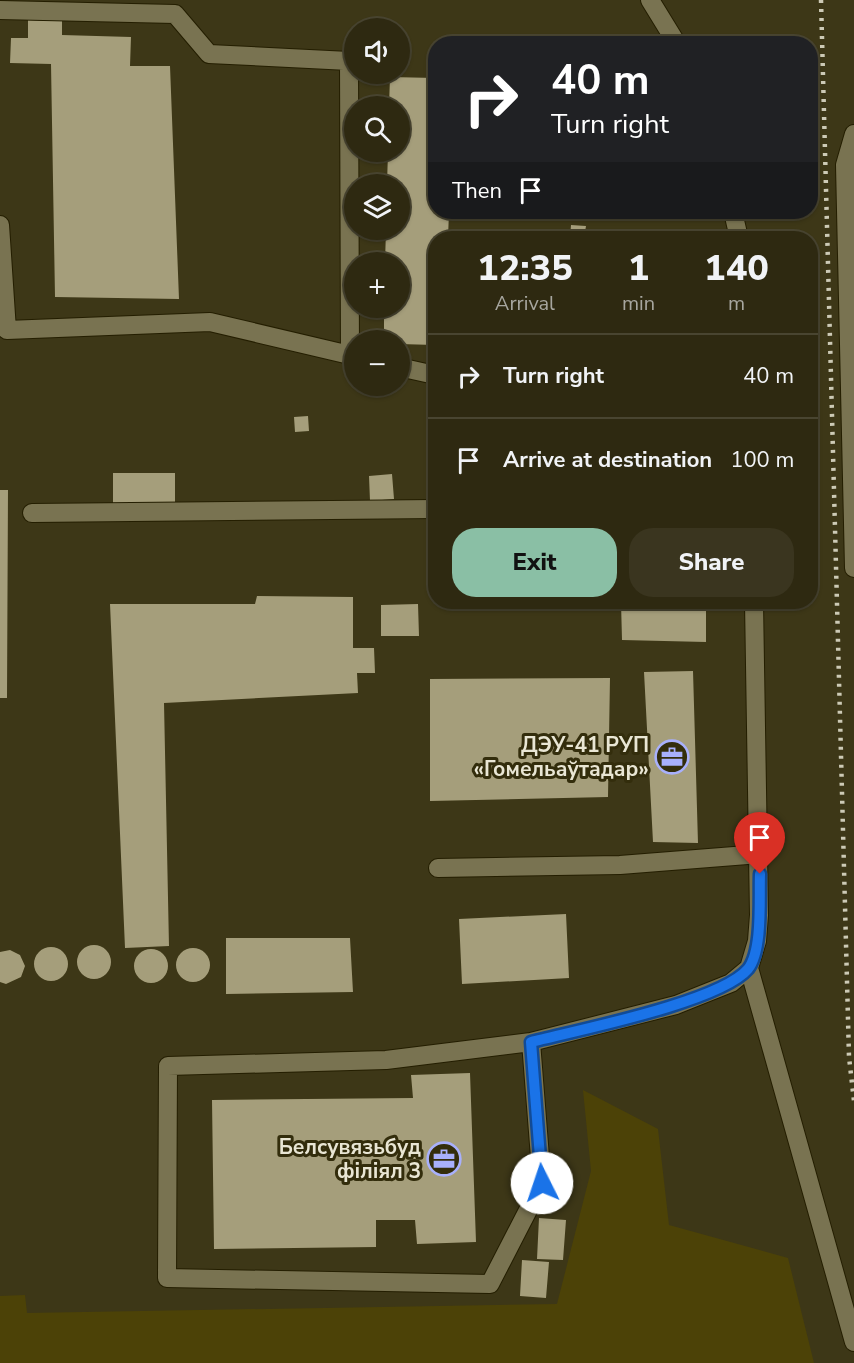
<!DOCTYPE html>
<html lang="en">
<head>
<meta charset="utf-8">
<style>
	:root { --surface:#2e2911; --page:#3a351f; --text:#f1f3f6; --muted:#a7a69f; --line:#494531; --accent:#8abfa5 }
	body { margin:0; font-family:"Nunito Sans",sans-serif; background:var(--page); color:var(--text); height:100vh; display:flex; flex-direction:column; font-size:22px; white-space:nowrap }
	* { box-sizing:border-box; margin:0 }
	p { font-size:20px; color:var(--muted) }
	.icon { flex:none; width:33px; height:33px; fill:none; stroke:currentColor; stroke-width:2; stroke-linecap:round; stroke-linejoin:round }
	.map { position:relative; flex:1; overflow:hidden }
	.side { position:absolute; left:428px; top:231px; width:390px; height:378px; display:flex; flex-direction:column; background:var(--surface); border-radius:24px; box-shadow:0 2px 4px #0004,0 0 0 2px var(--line) }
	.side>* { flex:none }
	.hud { position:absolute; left:428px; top:36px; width:390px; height:183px; border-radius:24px; box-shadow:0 2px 4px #0004,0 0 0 2px var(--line); background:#202124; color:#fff; overflow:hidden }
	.controls { position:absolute; left:344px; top:18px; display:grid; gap:12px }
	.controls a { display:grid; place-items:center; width:66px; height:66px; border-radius:50%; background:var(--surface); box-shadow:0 2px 4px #0004,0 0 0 2px var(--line); font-size:30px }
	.pin { position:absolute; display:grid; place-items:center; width:51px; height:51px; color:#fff; margin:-62px -26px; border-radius:50% 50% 50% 0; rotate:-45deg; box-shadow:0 0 6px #0007 }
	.pin .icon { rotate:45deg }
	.me { position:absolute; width:66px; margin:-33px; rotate:356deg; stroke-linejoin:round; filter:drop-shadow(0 0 4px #0008) }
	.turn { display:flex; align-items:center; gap:21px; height:126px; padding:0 24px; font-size:27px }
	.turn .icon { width:78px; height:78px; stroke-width:2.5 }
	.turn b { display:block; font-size:42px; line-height:51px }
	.then { display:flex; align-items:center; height:57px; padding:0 24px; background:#0003; gap:12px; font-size:22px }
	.eta { display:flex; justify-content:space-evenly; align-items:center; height:102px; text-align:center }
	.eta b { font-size:36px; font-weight:800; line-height:42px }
	.action { display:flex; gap:12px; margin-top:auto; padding:12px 24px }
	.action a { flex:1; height:69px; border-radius:24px; background:var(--accent); color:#111; font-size:24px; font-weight:800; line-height:69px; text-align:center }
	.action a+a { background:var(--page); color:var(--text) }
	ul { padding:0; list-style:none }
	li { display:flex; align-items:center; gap:18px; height:84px; padding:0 24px; border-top:2px solid var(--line) }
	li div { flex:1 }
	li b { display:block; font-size:22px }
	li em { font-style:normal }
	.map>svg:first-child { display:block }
</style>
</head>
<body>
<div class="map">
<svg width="854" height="1363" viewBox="0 0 854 1363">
	<rect width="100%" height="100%" fill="#3d3717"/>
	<path fill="#4c4207" d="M583,1090L658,1129L669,1225L788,1258L814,1363H0V1296L25,1295L27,1313L557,1304L591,1171Z"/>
	<path fill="#a59e7b" d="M28,20L62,21V35L131,37L130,66H170L179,299L55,297L51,64L10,63L11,38H28Z
		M390,77L435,78V212H449L448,238H435V345L399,344V340H384V308H399V262H385L386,230H399V184H387L388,152H399V106H389Z
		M571,225L586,226L584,238H570Z
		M308,416L309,431L295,432L294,417Z
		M113,473H175V505H113Z
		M392,474L394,499L370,501L369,476Z
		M0,490H8L7,698H0Z
		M257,596L353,597V648H374L375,673H357L358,693L164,703L169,946L125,948L110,604H255Z
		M621,602H706V642L622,640Z
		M418,604L419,636H381V605Z
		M693,671L698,843L653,842L644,672Z
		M610,678L608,797L430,801V679Z
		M566,914L569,978L462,984L459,919Z
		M226,938H350L353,992L226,994Z
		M77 962a17 17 0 1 1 34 0a17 17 0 1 1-34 0Z
		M34 964a17 17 0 1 1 34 0a17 17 0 1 1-34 0Z
		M176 965a17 17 0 1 1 34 0a17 17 0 1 1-34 0Z
		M134 966a17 17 0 1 1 34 0a17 17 0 1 1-34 0Z
		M10,950L20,955L25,966L21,977L6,984L0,982V952Z
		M470,1073L476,1242L417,1244L415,1220H376V1247L214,1249L212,1100L413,1098L411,1075Z
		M539,1218L566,1220L563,1260L537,1259Z
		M522,1260L549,1262L546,1298L520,1296Z"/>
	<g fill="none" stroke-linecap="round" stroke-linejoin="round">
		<g stroke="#241e00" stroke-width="20">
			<path id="minor" d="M650,0L677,44
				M0,10L175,14L209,54L349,61L350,355
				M854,134L845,165L854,568
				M733,212L739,238
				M0,225L7,330L210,322L354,356
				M399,367L435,375
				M32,513L435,509
				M438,868L620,865L760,854
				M749,968L854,1342
				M531,1042L542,1183L490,1284L167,1278L168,1066L386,1060L531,1042L676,1005L731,983L749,968L757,941L759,915L754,602"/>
		</g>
		<use href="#minor" stroke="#797351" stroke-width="18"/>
		<path stroke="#cdcab6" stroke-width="4.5" stroke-dasharray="3 6" stroke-linecap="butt" d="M821,0L849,1057L854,1101"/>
	</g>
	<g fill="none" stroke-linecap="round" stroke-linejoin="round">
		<g stroke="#114b97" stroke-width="15">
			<path id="route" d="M542,1183L531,1042C578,1030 720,1002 748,969C763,950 759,898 760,874"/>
		</g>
		<use href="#route" stroke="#1a73e8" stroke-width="10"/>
	</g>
	<defs>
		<g id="office-ring" transform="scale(1.725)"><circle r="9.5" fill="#332d0c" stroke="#a8b0fc" stroke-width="1.5"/><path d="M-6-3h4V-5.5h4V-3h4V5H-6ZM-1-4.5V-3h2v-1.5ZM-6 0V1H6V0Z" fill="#a8b0fc"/></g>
	</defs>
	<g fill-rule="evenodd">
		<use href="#office-ring" x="672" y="757"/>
		<use href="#office-ring" x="444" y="1159"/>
	</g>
	<g text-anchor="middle" stroke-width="6" stroke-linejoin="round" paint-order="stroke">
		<g font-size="21" font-weight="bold" fill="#e9e6d4" stroke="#332d0c" text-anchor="end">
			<text x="649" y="752">ДЭУ-41 РУП<tspan x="649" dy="24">«Гомельаўтадар»</tspan></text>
			<text x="421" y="1154">Белсувязьбуд<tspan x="421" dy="24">філіял 3</tspan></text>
		</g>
	</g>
</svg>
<div class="controls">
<a><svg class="icon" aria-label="sound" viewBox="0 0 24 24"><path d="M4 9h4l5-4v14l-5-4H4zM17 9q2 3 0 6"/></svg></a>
<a><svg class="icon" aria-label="search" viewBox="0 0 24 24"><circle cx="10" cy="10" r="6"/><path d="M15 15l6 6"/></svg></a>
<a><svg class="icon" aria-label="layers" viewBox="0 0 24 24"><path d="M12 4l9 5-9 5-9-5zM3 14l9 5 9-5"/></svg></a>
<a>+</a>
<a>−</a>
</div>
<div class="pin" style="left:760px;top:874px;background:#d93025"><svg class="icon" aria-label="arrive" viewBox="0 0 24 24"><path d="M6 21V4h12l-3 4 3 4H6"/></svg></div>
<svg class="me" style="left:542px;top:1183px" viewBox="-20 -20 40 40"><circle r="19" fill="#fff"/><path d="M0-13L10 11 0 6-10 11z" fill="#1a73e8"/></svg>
<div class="hud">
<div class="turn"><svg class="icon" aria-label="right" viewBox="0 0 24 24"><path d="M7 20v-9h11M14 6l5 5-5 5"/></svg><div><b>40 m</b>Turn right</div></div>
<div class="then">Then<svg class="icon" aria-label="arrive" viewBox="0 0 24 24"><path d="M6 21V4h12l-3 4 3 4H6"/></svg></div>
</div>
<section class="side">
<div class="eta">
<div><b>12:35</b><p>Arrival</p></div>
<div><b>1</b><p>min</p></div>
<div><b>140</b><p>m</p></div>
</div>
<ul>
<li><svg class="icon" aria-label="right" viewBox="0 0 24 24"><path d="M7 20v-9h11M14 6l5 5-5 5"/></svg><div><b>Turn right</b></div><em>40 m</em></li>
<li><svg class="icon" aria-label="arrive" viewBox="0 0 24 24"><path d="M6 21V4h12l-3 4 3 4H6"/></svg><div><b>Arrive at destination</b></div><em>100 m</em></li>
</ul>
<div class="action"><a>Exit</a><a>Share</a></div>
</section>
</div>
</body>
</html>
